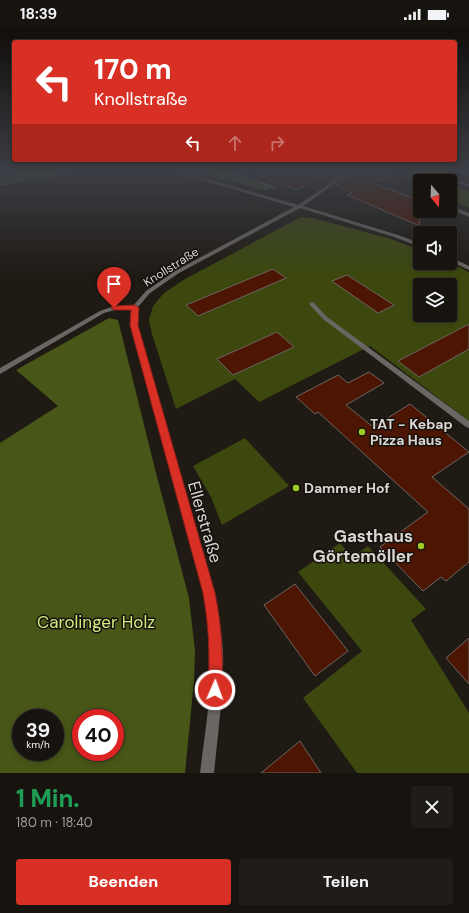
<!DOCTYPE html>
<html lang="de">
<head>
<meta charset="utf-8">
<style>
	:root { --surface:#17140f; --page:#201d18; --text:#f1f3f6; --muted:#9e9e9e; --line:#36332f; --accent:#d93025 }
	body { margin:0; font-family:"DM Sans",sans-serif; background:var(--page); color:var(--text); height:100vh; display:flex; flex-direction:column; font-size:15px; white-space:nowrap }
	* { box-sizing:border-box; margin:0 }
	p { font-size:13px; color:var(--muted) }
	.icon { flex:none; width:22px; height:22px; fill:none; stroke:currentColor; stroke-width:2; stroke-linecap:round; stroke-linejoin:round }
	.map { position:relative; height:745px; overflow:hidden }
	.drawer { display:flex; flex-direction:column; background:var(--surface); flex:1 }
	.drawer>* { flex:none }
	.top-card { position:absolute; left:12px; top:12px; width:445px; height:122px; border-radius:4px; box-shadow:0 2px 6px #0003,0 0 0 1px var(--line); background:#d93025; color:#fff; overflow:hidden }
	.needle { width:26px; rotate:161deg }
	.controls { position:absolute; left:413px; top:146px; display:grid; gap:8px }
	.controls a { display:grid; place-items:center; width:44px; height:44px; border-radius:4px; background:var(--surface); box-shadow:0 2px 6px #0003,0 0 0 1px var(--line); font-size:20px }
	.speed { position:absolute; left:12px; top:681px; display:flex; gap:8px; font-size:20px; font-weight:700; text-align:center }
	.speed>* { display:grid; place-content:center; width:52px; height:52px; border-radius:50%; background:var(--surface); box-shadow:0 2px 6px #0003,0 0 0 1px var(--line); line-height:1 }
	.speed small { font-size:10px; font-weight:400 }
	.speed .limit { border:6px solid #d22; background:#fff; color:#111 }
	.pin { position:absolute; display:grid; place-items:center; width:34px; height:34px; color:#fff; margin:-41px -17px; border-radius:50% 50% 50% 0; rotate:-45deg; box-shadow:0 0 4px #0007 }
	.pin .icon { rotate:45deg }
	.me { position:absolute; width:44px; margin:-22px; rotate:2deg; stroke-linejoin:round; filter:drop-shadow(0 0 3px #0008) }
	.turn { display:flex; align-items:center; gap:14px; height:84px; padding:0 16px; font-size:18px }
	.turn .icon { width:52px; height:52px; stroke-width:2.5 }
	.turn b { display:block; font-size:28px; line-height:34px }
	.lanes { display:flex; align-items:center; height:38px; padding:0 16px; background:#0003; justify-content:center; gap:20px; direction:ltr }
	.lanes .off { opacity:.35 }
	.round { display:grid; place-items:center; flex:none; width:42px; height:42px; border-radius:4px; background:var(--page) }
	.overview { display:flex; align-items:center; justify-content:space-between; height:68px; padding:0 16px }
	h1 { font-size:24px; font-weight:800; line-height:30px; color:#1e9e55 }
	.action { display:flex; gap:8px; margin-top:auto; padding:8px 16px }
	.action a { flex:1; height:46px; border-radius:4px; background:var(--accent); color:#fff; font-size:16px; font-weight:800; line-height:46px; text-align:center }
	.action a+a { background:var(--page); color:var(--text) }
	.status { display:flex; justify-content:space-between; align-items:center; height:28px; padding:0 20px; background:var(--surface); direction:ltr }
	.status svg { height:11px; fill:currentColor }
	.map>svg:first-child { display:block }
</style>
</head>
<body>
<div class="status"><b>18:39</b><svg viewBox="0 0 49 12"><path d="M0 12V9h3v3zM5 12V6h3v6zM10 12V3h3v9zM15 12V0h3v12zM26 1h20v11H26zM47 4h2v5h-2z"/></svg></div>
<div class="map">
<svg width="469" height="745" viewBox="0 0 469 745">
	<rect width="100%" height="100%" fill="#1f1a14"/>
	<path fill="#3c480e" fill-rule="evenodd" d="M450,156L469,163V180L450,172Z
		M301,189L313,190L391,211L420,222V235H450L469,244V393L370,318L259,374L235,351L176,381L152,306L149,292L153,278L164,265L185,251ZM420,257H450V287H420Z
		M245,410L289,458L222,497L211,469L193,438Z
		M340,515L352,529L368,518L426,581L411,592L469,685V745H357L303,670L362,623L298,544Z"/>
	<path fill="#485617" fill-rule="evenodd" d="M0,143H81L0,158Z
		M197,143H224L272,159L265,162L218,150Z
		M109,290L118,292L156,445L189,570L195,623L194,653L185,745H0V415L58,378L16,342ZM21,690H55V724H21ZM81,690H115V724H81Z"/>
	<path fill="#4c1603" stroke="#6e6562" d="M255,143H345L329,154L319,149L296,162L255,145Z
		M354,143H389V151L370,154L413,170V173L417,174L420,198L347,167L352,165L336,157Z
		M273,241L286,250L198,288L186,277Z
		M347,247L394,277L378,285L332,253Z
		M469,296V321L419,349L398,333Z
		M277,304L294,319L233,347L217,331Z
		M369,344L384,355L346,377L373,399L410,376L469,424L432,449L469,481V534L446,553L441,549L423,563L380,519L428,484L318,384L315,386L296,369L338,347L348,355Z
		M295,556L348,623L315,648L264,577Z
		M469,610V656L446,630Z
		M300,713L321,745H261Z"/>
	<g fill="none" stroke-linecap="round" stroke-linejoin="round">
		<path fill="#696663" fill-rule="evenodd" d="M227,143H234L279,160L275,161Z
			M420,143L441,146L469,156V159L438,148L420,145Z
			M450,177L469,185V189L450,181Z
			M312,274L314,275L327,289L469,393V400L466,399L323,291L309,276Z
			M135,277L138,279L137,280L115,282L104,285L0,346V340L100,283L114,278Z"/>
		<path fill="#696663" fill-rule="evenodd" d="M172,143H179L298,177L348,143H353L303,178L398,207L420,215V219L394,209L300,180L179,245L150,265L138,279L137,297L214,565C218,584 222,603 223,623C224,663 218,705 214,745H200C205,705 212,663 211,623C211,603 207,584 204,565L131,297L132,279L146,263L175,243L294,179Z
			M450,229L469,238V242L450,233Z"/>
	</g>
	<linearGradient id="sky" x2="0" y2="1"><stop stop-color="#110e0b"/><stop offset="0.58" stop-color="#3c3e45"/><stop offset="1" stop-color="#3c3e45" stop-opacity="0"/></linearGradient>
	<rect width="469" height="247" fill="url(#sky)"/>
	<path fill="#d93025" stroke="#8d1f18" d="M135,277L139,280L138,297L215,565C222,600 223,626 222,662L220,667L215,669L210,667L208,662C210,626 209,600 203,565L130,297L131,282H114L111,280L114,278Z"/>
	<g fill="#a3c926" stroke="#16110c" stroke-width="1.5">
		<circle cx="362" cy="404" r="4"/>
		<circle cx="296" cy="460" r="4"/>
		<circle cx="421" cy="518" r="4"/>
	</g>
	<g text-anchor="middle" stroke-width="3" stroke-linejoin="round" paint-order="stroke">
		<g font-size="12" fill="#d9d6d2" stroke="#16110c">
			<text transform="translate(171 239) rotate(-32)" y="4">Knollstraße</text>
		</g>
		<g font-size="14" font-weight="bold" fill="#d9d6d2" stroke="#16110c" text-anchor="start">
			<text x="370" y="401">TAT - Kebap<tspan x="370" dy="16">Pizza Haus</tspan></text>
			<text x="304" y="465">Dammer Hof</text>
		</g>
		<g font-size="17" fill="#d9d6d2" stroke="#16110c">
			<text transform="translate(205 494) rotate(74)" y="6">Ellerstraße</text>
		</g>
		<g font-size="17" font-weight="bold" fill="#d9d6d2" stroke="#16110c" text-anchor="end">
			<text x="413" y="514">Gasthaus<tspan x="413" dy="20">Görtemöller</tspan></text>
		</g>
		<g font-size="17" fill="#d1eb7e" stroke="#16110c">
			<text x="96" y="600">Carolinger Holz</text>
		</g>
	</g>
</svg>
<div class="controls">
<a><svg class="needle" viewBox="-14 -14 28 28"><path d="M0-13l5 13h-10z" fill="#e53935"/><path d="M0 13l5-13h-10z" fill="#9e9e9e"/></svg></a>
<a><svg class="icon" aria-label="sound" viewBox="0 0 24 24"><path d="M4 9h4l5-4v14l-5-4H4zM17 9q2 3 0 6"/></svg></a>
<a><svg class="icon" aria-label="layers" viewBox="0 0 24 24"><path d="M12 4l9 5-9 5-9-5zM3 14l9 5 9-5"/></svg></a>
</div>
<div class="speed"><div>39<small>km/h</small></div><div class="limit">40</div></div>
<div class="pin" style="left:114px;top:280px;background:#d93025"><svg class="icon" aria-label="arrive" viewBox="0 0 24 24"><path d="M6 21V4h12l-3 4 3 4H6"/></svg></div>
<svg class="me" style="left:215px;top:662px" viewBox="-20 -20 40 40"><circle r="17" fill="#d93025" stroke="#fff" stroke-width="3"/><path d="M0-11L8 9 0 5-8 9z" fill="#fff"/></svg>
<div class="top-card">
<div class="turn"><svg class="icon" aria-label="left" viewBox="0 0 24 24"><path d="M17 20v-9H6M10 6l-5 5 5 5"/></svg><div><b>170 m</b>Knollstraße</div></div>
<div class="lanes"><svg class="icon" aria-label="left" viewBox="0 0 24 24"><path d="M17 20v-9H6M10 6l-5 5 5 5"/></svg><svg class="icon off" aria-label="ahead" viewBox="0 0 24 24"><path d="M12 20V5M6 11l6-6 6 6"/></svg><svg class="icon off" aria-label="right" viewBox="0 0 24 24"><path d="M7 20v-9h11M14 6l5 5-5 5"/></svg></div>
</div>
</div>
<section class="drawer">
<div class="overview"><div><h1>1 Min.</h1><p>180 m · 18:40</p></div><a class="round"><svg class="icon" aria-label="close" viewBox="0 0 24 24"><path d="M6 6l12 12M18 6L6 18"/></svg></a></div>
<div class="action"><a>Beenden</a><a>Teilen</a></div>
</section>
</body>
</html>
